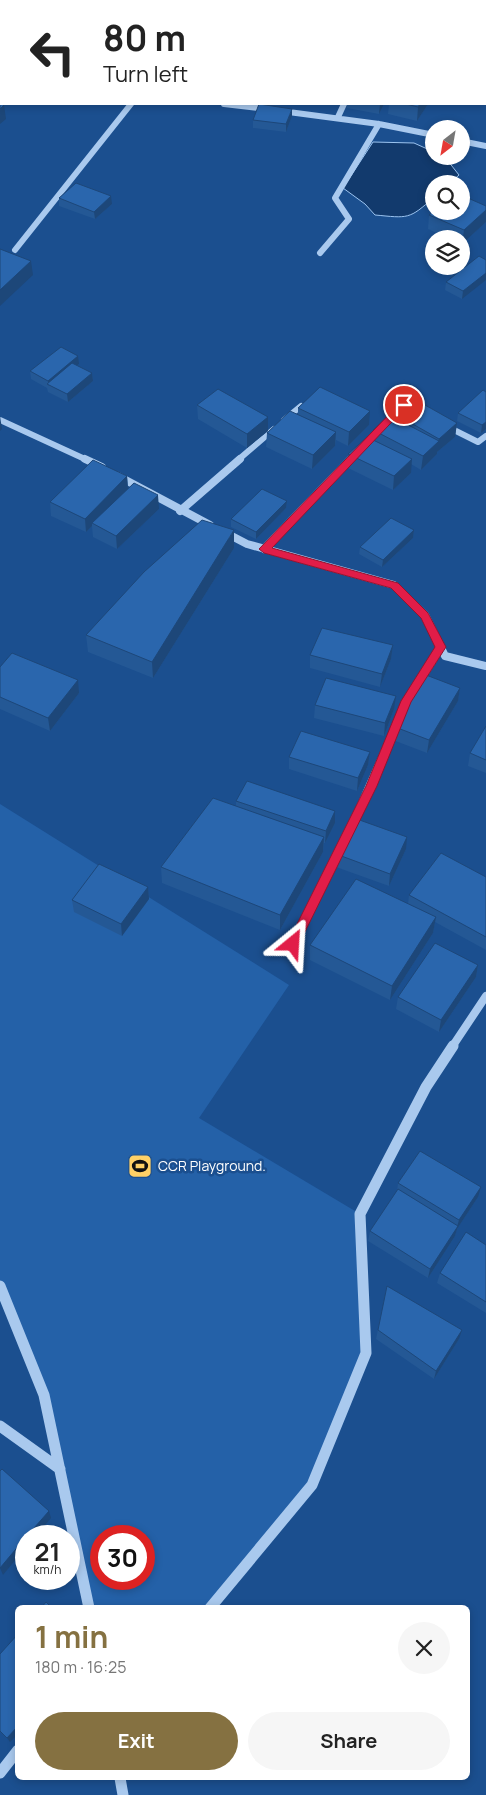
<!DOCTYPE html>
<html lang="en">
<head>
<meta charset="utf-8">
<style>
	:root { --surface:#fff; --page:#f6f6f6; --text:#222; --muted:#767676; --accent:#857141 }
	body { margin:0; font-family:Manrope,sans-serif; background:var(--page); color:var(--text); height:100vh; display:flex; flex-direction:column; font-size:19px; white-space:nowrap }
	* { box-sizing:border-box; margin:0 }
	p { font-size:16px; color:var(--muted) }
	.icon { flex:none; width:28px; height:28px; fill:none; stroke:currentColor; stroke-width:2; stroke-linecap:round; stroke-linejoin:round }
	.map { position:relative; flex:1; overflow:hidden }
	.side { position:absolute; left:15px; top:1605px; width:455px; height:175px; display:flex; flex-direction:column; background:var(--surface); border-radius:8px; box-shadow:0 2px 8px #0003 }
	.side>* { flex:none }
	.banner { position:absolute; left:0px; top:0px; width:486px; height:105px; box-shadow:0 2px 8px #0003; background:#fff; color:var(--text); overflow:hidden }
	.needle { width:32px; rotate:211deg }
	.buttons { position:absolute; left:425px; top:120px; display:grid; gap:10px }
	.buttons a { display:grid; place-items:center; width:45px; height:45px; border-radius:50%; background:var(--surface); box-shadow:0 2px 8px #0003; font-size:25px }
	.speed { position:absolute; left:15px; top:1525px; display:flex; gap:10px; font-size:25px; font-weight:700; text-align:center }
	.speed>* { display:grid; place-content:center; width:65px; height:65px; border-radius:50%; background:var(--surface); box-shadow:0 2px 8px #0003; line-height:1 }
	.speed small { font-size:12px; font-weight:400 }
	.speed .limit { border:8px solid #d22; background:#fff; color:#111 }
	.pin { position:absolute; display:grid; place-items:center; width:42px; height:42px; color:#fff; margin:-21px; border:2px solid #fff; border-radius:50%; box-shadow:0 1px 5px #0007 }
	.me { position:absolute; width:55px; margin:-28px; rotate:27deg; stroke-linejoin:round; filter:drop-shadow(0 0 4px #0008) }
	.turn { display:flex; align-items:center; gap:18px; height:105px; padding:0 20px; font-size:22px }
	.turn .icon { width:65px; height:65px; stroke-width:2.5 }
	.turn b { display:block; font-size:35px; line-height:42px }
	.round { display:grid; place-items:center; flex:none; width:52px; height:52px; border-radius:26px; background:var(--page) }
	.overview { display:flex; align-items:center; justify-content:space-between; height:85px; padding:0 20px }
	h1 { font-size:30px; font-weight:700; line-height:38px; color:var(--accent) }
	.button { display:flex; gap:10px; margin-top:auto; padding:10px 20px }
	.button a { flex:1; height:58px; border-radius:30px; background:var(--accent); color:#fff; font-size:20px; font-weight:700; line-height:58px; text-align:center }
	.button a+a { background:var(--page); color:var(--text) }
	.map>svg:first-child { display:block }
</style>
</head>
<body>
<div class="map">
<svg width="486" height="1795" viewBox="0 0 486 1795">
	<rect width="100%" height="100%" fill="#1b4f8f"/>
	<path fill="#2461a8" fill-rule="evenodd" d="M0,804L289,985L199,1118L360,1214L366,1353L312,1485L210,1607H88L44,1395L0,1286ZM101,1536H144V1579H101Z"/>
	<path fill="#123a6d" stroke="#9cc4f0" d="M373,142L414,143L434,152V156H444L459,175L449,184H434V197C409,220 408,218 375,215L365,204L343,188Z"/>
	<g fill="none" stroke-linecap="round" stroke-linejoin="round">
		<path stroke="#a9c9ee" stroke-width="6" d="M239,1L241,0
			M423,1L425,0
			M224,104L268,109
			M281,111L379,124L434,135
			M338,117L344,104
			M461,141L486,146
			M15,250L131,104
			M320,253L349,219L335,198L379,124
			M0,420L87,460
			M284,420L301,406
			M446,426L478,442L486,436
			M238,460L274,429
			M350,460L380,429"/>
		<path stroke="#a9c9ee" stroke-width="8" d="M85,459L102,467
			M118,476L210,525
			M180,511L240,459
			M224,532L247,544L394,585L425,615L445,656L486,666
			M264,549L351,459
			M351,828L407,701L441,647
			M293,944L341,849
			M452,1047L486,996"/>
		<path stroke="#a9c9ee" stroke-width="11" d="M0,1286L44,1395L89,1608
			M0,1426L60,1469
			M210,1608L312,1485L366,1353L360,1214L426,1087L453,1046
			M0,1773L18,1750
			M120,1778L123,1795"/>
	</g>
	<path fill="#245895" d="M0,0H43V1H1V34L0,33Z
		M44,0H98L97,1H44Z
		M247,0H291L290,1H247Z
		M308,0H336L334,1H312Z
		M369,0H415V1H373Z
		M347,104H384L379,114L347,108Z
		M389,104H428L417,121L388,114Z
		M292,116L286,132L253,128V120Z
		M59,198L112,204L95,219L59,206Z
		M486,206V222L462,244H461V239H450L428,229L429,215Z
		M486,260L462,299L445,290L446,282Z
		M79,364L77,366L92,373L93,381L68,402L48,392L47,388L31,379L30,371Z
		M483,390L486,429L481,433L457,421L458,413Z
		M197,405L268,431L247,448L198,419Z
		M298,408L369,425L348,446L336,440L335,446L312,469L266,447L267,433L298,415Z
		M390,411L457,423L455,437L437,452V454L421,470L411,464V473L393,490L348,468V454L372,439L373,430L390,416Z
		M127,476L128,488L159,509L117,549L93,537L92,526L86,532L51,516L50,502Z
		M287,501L286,508L256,539L231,527V519Z
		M414,530L413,538L382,567L359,554L360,547Z
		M234,548L153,678L88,652L86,635Z
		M393,645L391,659L380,687L310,668V655Z
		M0,667L79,693L50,731L0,709Z
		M460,688L458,701L427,753L393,740L395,727Z
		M315,705L394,709L384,736L314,718Z
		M486,726V773L468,766L470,753Z
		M370,752L368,765L357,791L289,769V757Z
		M236,801L335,823L325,843H324L323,852L280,930L162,883L161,867L236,806Z
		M406,849L389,886L336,867V854Z
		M486,877V950L435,922L433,933L390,1000L310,960V945L408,904L409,895Z
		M148,887L149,899L122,936L74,912L72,900Z
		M478,965L476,977L439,1032L396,1009L398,997Z
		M398,1183L478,1197L457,1229L455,1236L428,1278L368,1241L370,1231L397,1192Z
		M486,1245V1313L437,1283L440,1273Z
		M387,1286L459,1339L434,1379L376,1339Z"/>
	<path fill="#1d4779" d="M0,0H14V1H1V13L0,15Z
		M79,0H98L97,1H77Z
		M277,0H291L290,1H277Z
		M328,0H336L334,1H328Z
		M380,104H384L379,114Z
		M420,104H428L417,121L418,107Z
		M4,105L6,119L0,124V109Z
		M292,109V116L286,132V124Z
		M111,196L112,204L95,219L94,212Z
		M486,210V222L462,244L464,230Z
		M31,261L33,275L0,306V290Z
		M486,273V280L462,299L463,291Z
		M78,356L79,364L51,386L48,385V381Z
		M92,373L93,381L68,402L67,394Z
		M370,411L369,425L348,446L349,432Z
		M0,416L2,429L0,431Z
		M268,417V431L247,448V434Z
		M486,422V429L481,433L482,425Z
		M457,423L455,437L437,452V454L421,470L423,456L438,441L439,439Z
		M336,432L335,446L312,469L313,455Z
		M412,459L411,473L393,490L394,476Z
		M127,476L128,490L92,523V526L86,532L85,519Z
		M158,495L159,509L117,549L116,536Z
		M287,501L286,508L256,539V532Z
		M234,530V548L153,678L152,662Z
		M414,530L413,538L382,567L383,560Z
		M393,645L391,659L380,687L382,674Z
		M78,680L79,693L50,731L48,718Z
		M460,688L458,701L427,753L429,740Z
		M396,696L394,709L384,736L385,723Z
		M370,752L368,765L357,791L358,778Z
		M335,811V823L325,843L326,831Z
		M324,837L323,852L280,930V915Z
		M407,837L406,849L389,886L390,874Z
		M148,887L149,899L122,936L121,924Z
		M436,917L433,933L390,1000L392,986Z
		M478,965L476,977L439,1032L441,1020Z
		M481,1187L478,1197L457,1229L455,1236L428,1278L430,1269L457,1227L459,1220Z
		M462,1330L459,1339L434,1379L436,1371Z
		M49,1511L51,1518L36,1536H27Z
		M26,1537V1547L3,1575L0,1568Z
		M18,1726V1734L10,1742L7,1738Z"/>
	<path fill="#2a66ad" stroke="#1d4779" d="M4,0H40L39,1H3Z
		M70,0H79L77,1H73Z
		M392,0H411L409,1H396Z
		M426,0H440L444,1H425Z
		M1,4V20H0V5Z
		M0,104L4,105L0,109Z
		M259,104L292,109L286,124L253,120Z
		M406,104H420L418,107Z
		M76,183L111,196L94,212L59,198Z
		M461,195L486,206V210L464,230L429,215L434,211H461Z
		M0,249L31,261L0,290Z
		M479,256L486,260V273L463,291L446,282Z
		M61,347L78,356L48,381L30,371Z
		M72,363L92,373L67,394L47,384Z
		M320,387L370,411L349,432L298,408Z
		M218,389L268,417L247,434L197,405Z
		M483,390L486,392V422L482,425L458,413Z
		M409,396L457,423L439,439L390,411Z
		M290,411L336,432L313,455L267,433Z
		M389,415L439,441L423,456L373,430Z
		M367,437L412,459L394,476L348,454Z
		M93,460L127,476L85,519L50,502Z
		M134,483L158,495L116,536L92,523Z
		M262,489L287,501L256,532L231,519Z
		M391,518L414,530L383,560L360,547Z
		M202,520L234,530L152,662L86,635L144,572Z
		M322,628L393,645L382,674L310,655Z
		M12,653L78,680L48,718L0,697V667Z
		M426,675L460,688L429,740L395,727Z
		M326,678L396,696L385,723L315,705Z
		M486,726V760L470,753Z
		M301,731L370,752L358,778L289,757Z
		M247,781L335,811L326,831L236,801Z
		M213,798L324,837L280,915L161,867Z
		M354,818L407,837L390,874L336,854Z
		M441,853L486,877V937L409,895Z
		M99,864L148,887L121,924L72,900Z
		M356,879L436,917L392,986L310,945Z
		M435,943L478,965L441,1020L398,997Z
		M420,1151L481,1187L459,1220L398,1183Z
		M398,1189L458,1226L430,1269L370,1231Z
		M466,1232L486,1245V1302L440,1273Z
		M387,1286L462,1330L436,1371L378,1330Z
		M2,1469L49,1511L27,1536H26V1537L0,1568V1471Z
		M46,1602L52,1608H41Z
		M18,1634V1726L7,1738L0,1731V1654Z"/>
	<path fill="#e11d48" stroke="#92132f" d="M401,402H404L408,405L272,548L398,583L428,613L446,647L411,702L377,786L297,948H289L287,944L366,786L401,701L435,647L421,618L391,588L264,553L259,549Z"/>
	<defs>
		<g id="stadium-square" transform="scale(1.25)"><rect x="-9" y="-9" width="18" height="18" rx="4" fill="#ffd166" stroke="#1b4f8f"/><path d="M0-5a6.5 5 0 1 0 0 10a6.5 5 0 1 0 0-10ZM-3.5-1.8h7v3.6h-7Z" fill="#111"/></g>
	</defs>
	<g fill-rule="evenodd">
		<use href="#stadium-square" x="140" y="1166"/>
	</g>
	<g text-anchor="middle" stroke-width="5" stroke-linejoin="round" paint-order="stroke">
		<g font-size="14" fill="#fff" stroke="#1b4f8f" text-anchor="start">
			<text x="158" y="1171">CCR Playground.</text>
		</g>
	</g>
</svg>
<div class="buttons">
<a><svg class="needle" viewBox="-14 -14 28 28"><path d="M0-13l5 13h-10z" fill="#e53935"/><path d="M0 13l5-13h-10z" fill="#767676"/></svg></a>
<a><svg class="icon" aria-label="search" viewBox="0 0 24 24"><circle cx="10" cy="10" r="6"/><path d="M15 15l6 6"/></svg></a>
<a><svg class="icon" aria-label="layers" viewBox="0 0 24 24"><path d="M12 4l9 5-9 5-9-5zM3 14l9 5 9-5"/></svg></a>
</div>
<div class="speed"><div>21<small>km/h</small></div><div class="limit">30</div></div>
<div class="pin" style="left:404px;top:405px;background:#d93025"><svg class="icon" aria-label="arrive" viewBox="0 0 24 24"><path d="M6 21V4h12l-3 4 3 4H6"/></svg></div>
<svg class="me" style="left:293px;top:944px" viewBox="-20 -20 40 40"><path d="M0-17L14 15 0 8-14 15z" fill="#e11d48" stroke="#fff" stroke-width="4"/></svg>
<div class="banner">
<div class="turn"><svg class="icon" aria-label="left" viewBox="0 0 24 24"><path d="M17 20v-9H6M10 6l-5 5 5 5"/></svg><div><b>80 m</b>Turn left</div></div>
</div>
<section class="side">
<div class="overview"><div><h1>1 min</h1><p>180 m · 16:25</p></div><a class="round"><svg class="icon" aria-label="close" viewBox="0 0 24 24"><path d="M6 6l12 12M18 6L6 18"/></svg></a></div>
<div class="button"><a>Exit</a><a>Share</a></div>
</section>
</div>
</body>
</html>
